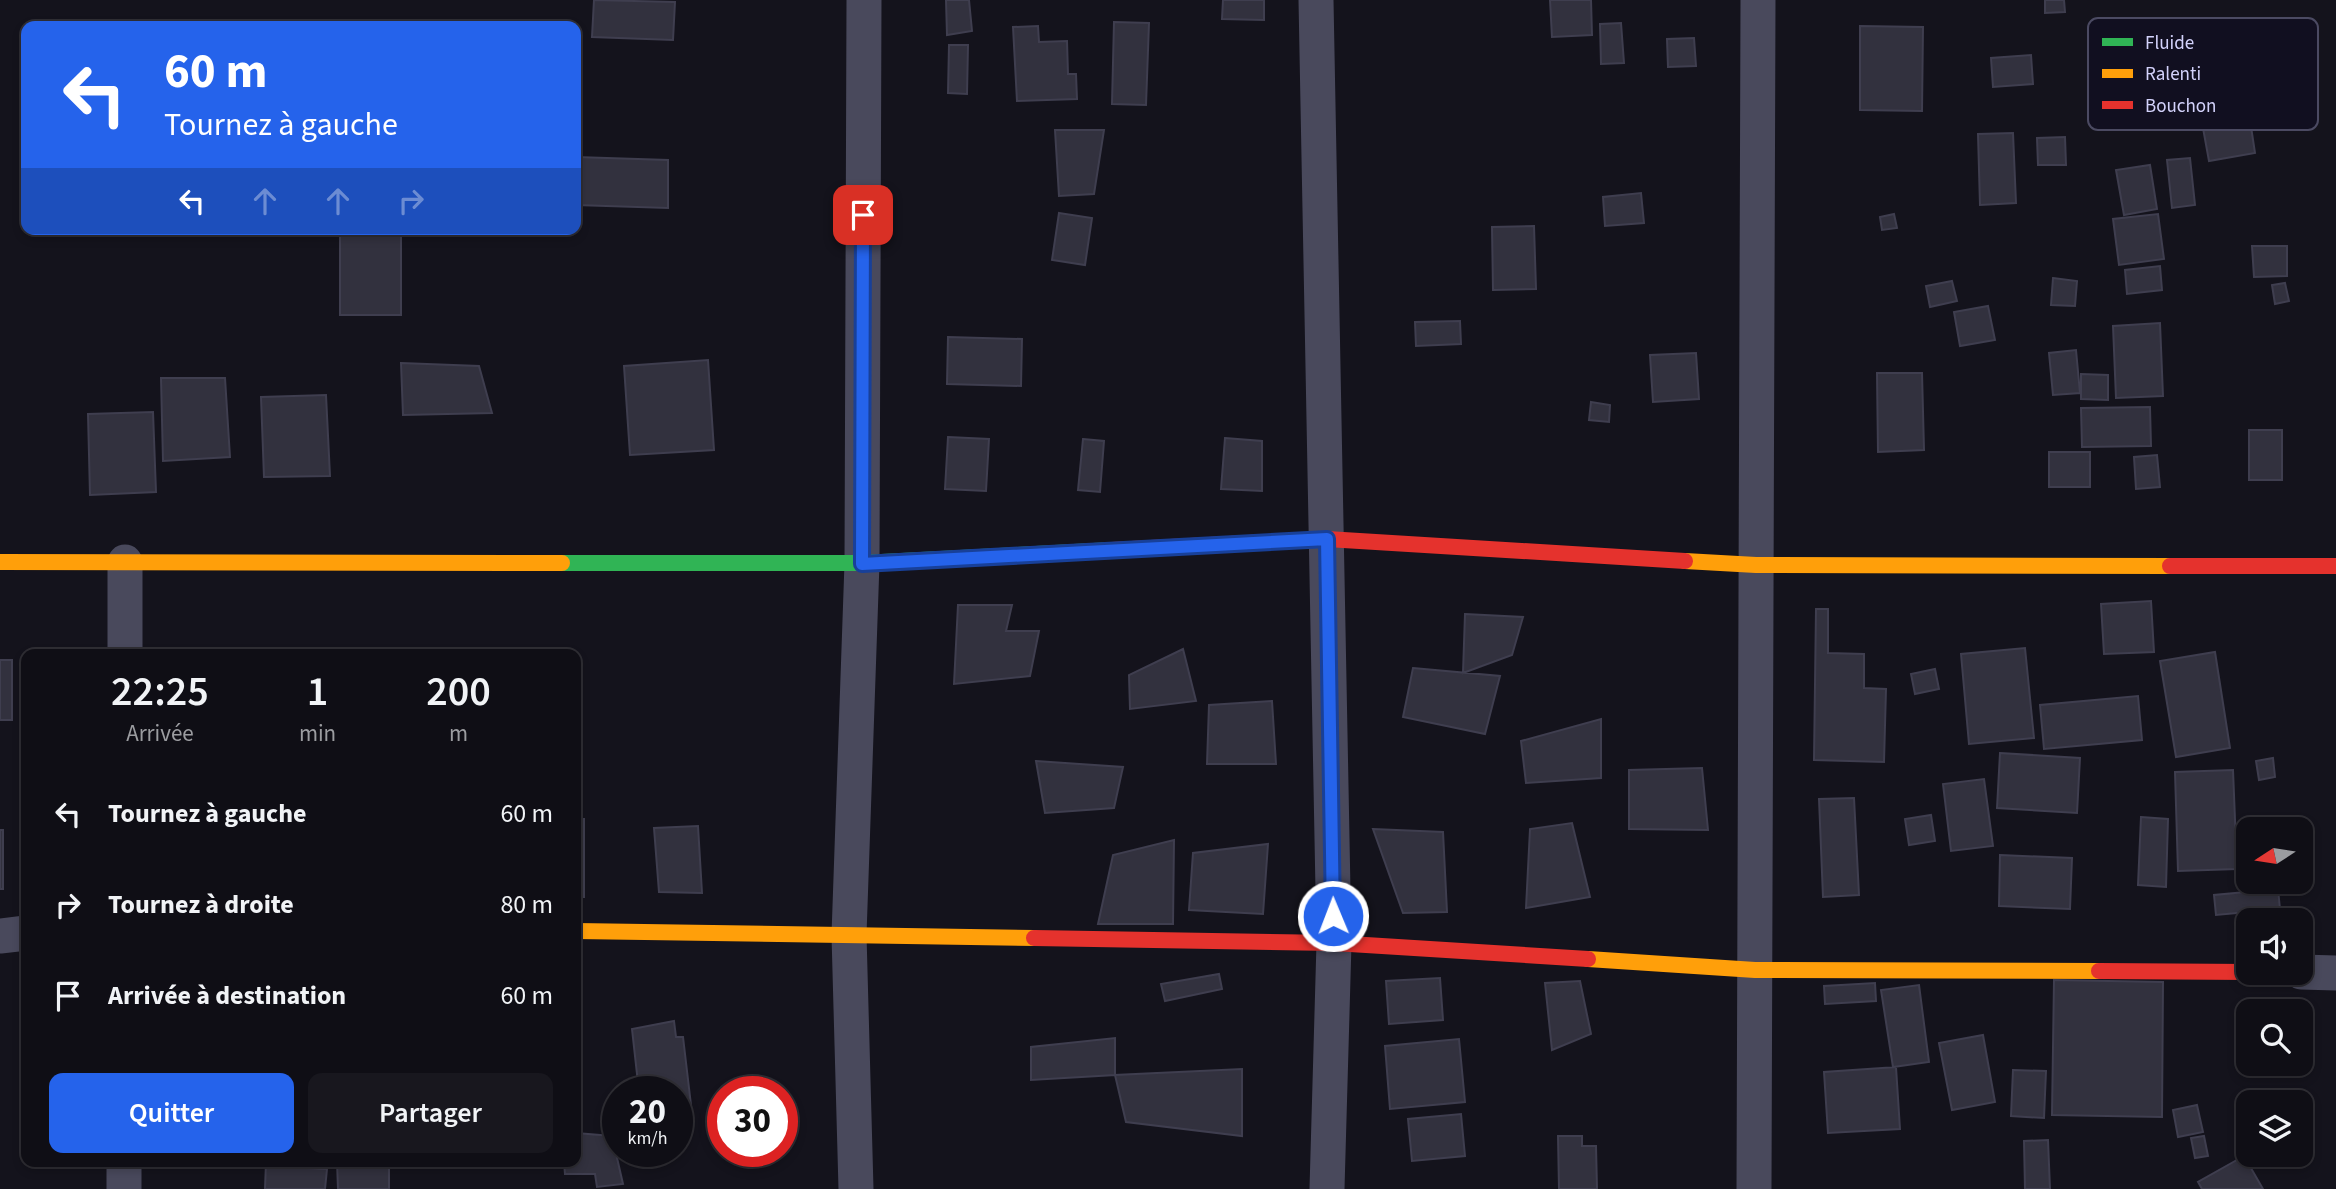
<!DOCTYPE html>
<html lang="fr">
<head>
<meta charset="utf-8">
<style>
	:root { --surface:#0f0e15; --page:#18171e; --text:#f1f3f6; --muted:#9b9ca0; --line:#2f2e34; --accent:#2563eb }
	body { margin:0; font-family:"Source Sans 3",sans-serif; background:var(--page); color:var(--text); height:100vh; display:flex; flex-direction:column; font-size:26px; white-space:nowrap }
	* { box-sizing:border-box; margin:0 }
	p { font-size:23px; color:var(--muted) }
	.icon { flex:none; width:38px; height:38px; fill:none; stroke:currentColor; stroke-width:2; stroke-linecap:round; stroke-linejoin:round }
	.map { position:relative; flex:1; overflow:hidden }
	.sheet { position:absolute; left:21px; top:649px; width:560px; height:518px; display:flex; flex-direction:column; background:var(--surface); border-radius:14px; box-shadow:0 4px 10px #0003,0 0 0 2px var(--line) }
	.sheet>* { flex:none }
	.banner { position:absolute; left:21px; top:21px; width:560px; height:214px; border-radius:14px; box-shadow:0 4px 10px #0003,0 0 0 2px var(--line); background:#2563eb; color:#fff; overflow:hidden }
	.needle { width:46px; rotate:258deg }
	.fabs { position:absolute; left:2236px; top:817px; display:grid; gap:14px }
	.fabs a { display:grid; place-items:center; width:77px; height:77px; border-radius:14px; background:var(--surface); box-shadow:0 4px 10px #0003,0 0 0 2px var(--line); font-size:35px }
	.speed { position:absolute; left:602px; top:1076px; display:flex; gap:14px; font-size:35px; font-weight:700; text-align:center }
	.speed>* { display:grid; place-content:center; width:91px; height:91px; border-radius:50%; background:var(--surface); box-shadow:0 4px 10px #0003,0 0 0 2px var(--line); line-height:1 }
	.speed small { font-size:18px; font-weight:400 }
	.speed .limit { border:10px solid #d22; background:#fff; color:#111 }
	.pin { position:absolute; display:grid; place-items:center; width:60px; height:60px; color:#fff; margin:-30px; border-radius:14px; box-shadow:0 4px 10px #0006 }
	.me { position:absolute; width:77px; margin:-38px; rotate:359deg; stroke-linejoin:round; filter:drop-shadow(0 0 5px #0008) }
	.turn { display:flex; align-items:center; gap:24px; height:147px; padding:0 28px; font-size:32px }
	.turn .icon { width:91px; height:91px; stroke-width:2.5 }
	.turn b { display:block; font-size:49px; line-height:60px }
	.lanes { display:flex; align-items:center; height:66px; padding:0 28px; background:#0003; justify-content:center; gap:35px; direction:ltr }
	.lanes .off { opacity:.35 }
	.eta { display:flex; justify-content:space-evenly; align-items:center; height:119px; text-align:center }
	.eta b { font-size:42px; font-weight:600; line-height:49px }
	.primary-button { display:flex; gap:14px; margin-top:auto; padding:14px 28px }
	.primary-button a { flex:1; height:80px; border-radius:14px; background:var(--accent); color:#fff; font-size:28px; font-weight:600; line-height:80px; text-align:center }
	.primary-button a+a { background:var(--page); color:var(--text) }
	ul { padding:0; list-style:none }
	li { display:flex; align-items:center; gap:21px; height:91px; padding:0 28px }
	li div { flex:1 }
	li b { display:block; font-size:26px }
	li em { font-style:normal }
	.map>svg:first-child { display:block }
</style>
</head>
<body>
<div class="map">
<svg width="2336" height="1189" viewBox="0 0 2336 1189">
	<rect width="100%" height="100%" fill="#14131c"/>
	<path fill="#32313e" stroke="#3f3e4f" stroke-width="2" d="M594,0L675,2L673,40L592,37Z
		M946,0H969L972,31L947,35Z
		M1223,0H1264V20L1222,19Z
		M1550,0H1591L1592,35L1552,37Z
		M2045,0H2064L2065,12L2045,13Z
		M1114,22L1149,23L1146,105L1112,104Z
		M1621,23L1624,63L1601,64L1600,24Z
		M1038,26L1039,42L1067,41L1068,74H1076L1077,99L1017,101L1013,27Z
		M1860,26L1923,27L1922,111L1860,110Z
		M1694,38L1696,66L1668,67L1667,39Z
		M949,45H968L967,94L948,93Z
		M2031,55L2033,84L1993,87L1991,58Z
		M2250,120L2255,153L2209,161L2203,128Z
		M1055,130H1104L1094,194L1059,196Z
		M2013,133L2016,203L1980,205L1978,134Z
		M2065,137L2066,165H2038L2037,138Z
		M576,157L668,160V208L576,205Z
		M2190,158L2195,205L2172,208L2167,160Z
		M2150,165L2157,209L2124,215L2116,170Z
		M1641,193L1644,223L1605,226L1603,197Z
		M1059,213L1092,218L1085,265L1052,260Z
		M1894,214L1897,228L1882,230L1880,217Z
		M2158,214L2164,259L2119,265L2113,219Z
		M1534,226L1536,289L1493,290L1492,227Z
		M340,234H401V315H340Z
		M2252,246H2287V276L2254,277Z
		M2160,266L2162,290L2127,294L2125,270Z
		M2053,278L2077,281L2075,306L2051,305Z
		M1952,281L1957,301L1930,307L1926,286Z
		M2285,283L2289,301L2275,304L2272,285Z
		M1988,306L1995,340L1960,346L1954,312Z
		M1460,321L1461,344L1416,346L1415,322Z
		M2160,323L2163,396L2116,398L2113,326Z
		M948,337L1022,339L1021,386L947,384Z
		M2076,350L2080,393L2053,395L2049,353Z
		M1696,353L1699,399L1653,402L1650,355Z
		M708,360L714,450L630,455L624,366Z
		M401,363L479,366L492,413L403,415Z
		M1877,373H1922L1924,450L1878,452Z
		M2081,374L2108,375V400L2081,399Z
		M161,378H225L230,457L163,461Z
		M326,395L330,476L264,477L261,397Z
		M1591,402L1610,405L1609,422L1589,420Z
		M2150,407L2151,446L2082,447L2081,408Z
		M153,412L156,492L90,495L88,414Z
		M2249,430H2282V480H2249Z
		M948,437L989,439L986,491L945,489Z
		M1225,438L1262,441V491L1221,489Z
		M1083,439L1104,441L1100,492L1078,490Z
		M2049,452H2090V487H2049Z
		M2157,455L2160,487L2136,489L2134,457Z
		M2151,601L2154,652L2104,654L2101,604Z
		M958,605H1012L1006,631H1039L1030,676L954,684Z
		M1816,609H1828V653L1864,654V688L1886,689L1884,762L1814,760Z
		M1465,614L1523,617L1512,655L1463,673Z
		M2025,648L2034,738L1969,744L1961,654Z
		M1183,649L1196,701L1130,709L1129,675Z
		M2215,652L2230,748L2176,757L2160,661Z
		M0,660H12V720H0Z
		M1413,668L1500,676L1485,734L1403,717Z
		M1935,669L1939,689L1915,694L1911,674Z
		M2138,696L2142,740L2044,749L2040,705Z
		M1272,701L1276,764H1207L1209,705Z
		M1601,719V778L1526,783L1521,741Z
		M2000,753L2080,758L2077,813L1997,808Z
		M2273,758L2275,777L2259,780L2256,761Z
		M1036,761L1123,767L1114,808L1045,813Z
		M1702,768L1708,830L1629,829V770Z
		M2233,770L2237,869L2178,871L2175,772Z
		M1984,779L1993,846L1951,851L1943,784Z
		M1854,798L1859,895L1823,897L1819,799Z
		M1931,815L1935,841L1909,845L1905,819Z
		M2141,817L2168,819L2166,887L2138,885Z
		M576,819H584V897H576Z
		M1572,823L1590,897L1526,908L1530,829Z
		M698,826L702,893L659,892L654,828Z
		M1373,829L1443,832L1447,912L1403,913Z
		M0,830H3V889H0Z
		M1174,840L1173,924H1098L1113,855Z
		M1268,844L1263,914L1189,910L1193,853Z
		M2000,855L2072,858L2070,909L1999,906Z
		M2278,889L2280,909L2216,915L2214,895Z
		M1219,974L1222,989L1165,1001L1161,984Z
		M1440,978L1443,1020L1389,1024L1386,981Z
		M2054,980L2163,982L2162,1117L2052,1115Z
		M1580,981L1591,1034L1552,1050L1545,983Z
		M1875,983L1876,1001L1825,1004L1824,986Z
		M1919,985L1929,1062L1893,1067L1881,990Z
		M674,1021L676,1037H683L691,1105L677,1106V1092H639L632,1029Z
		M1983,1035L1995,1102L1952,1110L1939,1043Z
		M1115,1038V1075L1031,1080V1047Z
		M1459,1039L1465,1102L1390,1109L1385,1046Z
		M1896,1067L1900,1129L1828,1133L1824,1072Z
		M1242,1069V1136L1126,1122L1115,1075Z
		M2013,1070L2046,1071L2044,1118L2011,1116Z
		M2197,1105L2203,1132L2178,1137L2173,1110Z
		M1461,1114L1465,1156L1412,1161L1408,1119Z
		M576,1133L612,1136L623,1184L597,1187L595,1174H565L564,1162H576Z
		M1558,1136H1582V1146H1596L1597,1189H1559Z
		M2204,1136L2208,1156L2195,1158L2191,1138Z
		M2048,1140L2050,1189H2025L2024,1141Z
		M2244,1156L2263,1189H2202L2198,1182Z
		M266,1162H308V1168L327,1169L325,1189H265Z
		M337,1162H389V1189H338Z"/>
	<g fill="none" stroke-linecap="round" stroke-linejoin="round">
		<path stroke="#49495c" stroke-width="35" d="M1316,0L1334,943L1327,1189
			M125,562V654
			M0,936L26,933
			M2301,972L2336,973
			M124,1189V1162
			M856,1189L849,935L862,563L864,0
			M1754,1189L1758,0"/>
		<path stroke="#30b455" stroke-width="16" d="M562,563H862L1112,550"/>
		<path stroke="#ff9f0a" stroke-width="16" d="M1685,561L1756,565L2170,566
			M0,562L562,563
			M576,931L1034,938
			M1588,959L1755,970L2099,971"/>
		<path stroke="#e5322d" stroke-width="16" d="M1112,550L1327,539L1685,561
			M2170,566H2336
			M1034,938L1334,943L1588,959
			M2099,971L2249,972"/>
	</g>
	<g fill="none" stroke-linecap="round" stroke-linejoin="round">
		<g stroke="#184099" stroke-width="18">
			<path id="route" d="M863,215L862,564L1327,539L1333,916"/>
		</g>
		<use href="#route" stroke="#2563eb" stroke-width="12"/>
	</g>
	<rect x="2088" y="18" width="230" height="112" rx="10" fill="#110f20" stroke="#4b4a62" stroke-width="2"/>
	<rect x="2102" y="38" width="31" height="8" fill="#30b455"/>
	<rect x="2102" y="69" width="31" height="9" fill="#ff9f0a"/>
	<rect x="2102" y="101" width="31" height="8" fill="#e5322d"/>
	<g font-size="19" fill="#d3d2fb">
		<text x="2145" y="49">Fluide</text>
		<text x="2145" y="80">Ralenti</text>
		<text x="2145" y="112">Bouchon</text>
	</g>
</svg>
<div class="fabs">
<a><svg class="needle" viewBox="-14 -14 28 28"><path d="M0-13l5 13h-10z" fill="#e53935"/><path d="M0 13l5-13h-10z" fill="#9b9ca0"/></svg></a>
<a><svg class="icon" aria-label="sound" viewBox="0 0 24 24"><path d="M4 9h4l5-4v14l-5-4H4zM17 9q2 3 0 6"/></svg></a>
<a><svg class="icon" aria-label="search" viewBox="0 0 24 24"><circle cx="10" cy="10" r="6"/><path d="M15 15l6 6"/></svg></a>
<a><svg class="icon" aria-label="layers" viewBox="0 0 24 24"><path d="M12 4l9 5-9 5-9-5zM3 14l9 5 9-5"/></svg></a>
</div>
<div class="speed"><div>20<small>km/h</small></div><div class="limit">30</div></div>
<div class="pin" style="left:863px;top:215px;background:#d93025"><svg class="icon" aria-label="arrive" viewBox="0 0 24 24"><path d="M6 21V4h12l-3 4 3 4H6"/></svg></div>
<svg class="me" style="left:1333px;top:916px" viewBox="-20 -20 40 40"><circle r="17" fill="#2563eb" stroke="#fff" stroke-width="3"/><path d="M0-11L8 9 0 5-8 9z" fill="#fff"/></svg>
<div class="banner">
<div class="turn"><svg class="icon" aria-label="left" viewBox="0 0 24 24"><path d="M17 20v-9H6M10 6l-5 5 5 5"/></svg><div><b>60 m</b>Tournez à gauche</div></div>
<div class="lanes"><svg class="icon" aria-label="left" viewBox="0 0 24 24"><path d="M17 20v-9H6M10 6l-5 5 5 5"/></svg><svg class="icon off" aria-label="ahead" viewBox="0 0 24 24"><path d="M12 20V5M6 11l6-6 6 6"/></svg><svg class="icon off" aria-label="ahead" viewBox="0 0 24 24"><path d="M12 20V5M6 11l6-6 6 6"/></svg><svg class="icon off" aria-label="right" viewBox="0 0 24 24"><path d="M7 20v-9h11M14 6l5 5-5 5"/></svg></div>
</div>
<section class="sheet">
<div class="eta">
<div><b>22:25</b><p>Arrivée</p></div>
<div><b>1</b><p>min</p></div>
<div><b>200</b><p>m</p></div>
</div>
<ul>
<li><svg class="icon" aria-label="left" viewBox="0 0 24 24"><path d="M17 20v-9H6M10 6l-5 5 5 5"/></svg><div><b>Tournez à gauche</b></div><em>60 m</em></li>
<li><svg class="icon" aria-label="right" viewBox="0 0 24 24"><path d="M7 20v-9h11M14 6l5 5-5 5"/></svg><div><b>Tournez à droite</b></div><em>80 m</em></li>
<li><svg class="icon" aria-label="arrive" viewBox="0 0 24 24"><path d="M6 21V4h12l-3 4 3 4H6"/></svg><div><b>Arrivée à destination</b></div><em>60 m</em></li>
</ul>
<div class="primary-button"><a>Quitter</a><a>Partager</a></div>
</section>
</div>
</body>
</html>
